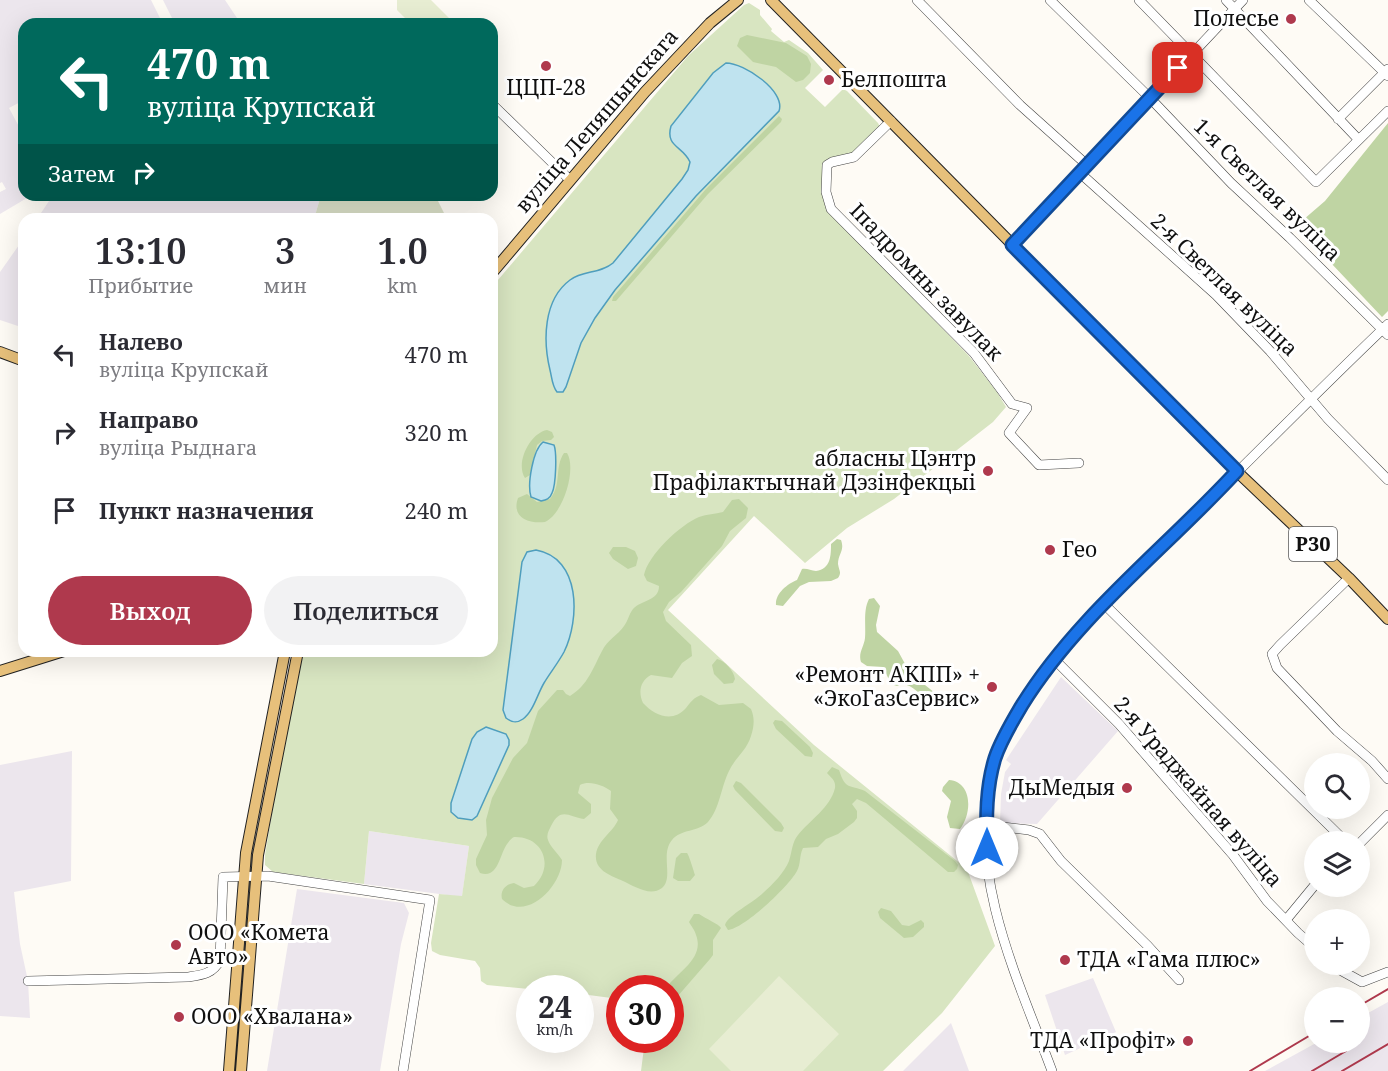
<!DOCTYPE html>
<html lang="ru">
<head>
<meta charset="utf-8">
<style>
	:root { --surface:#fff; --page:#f2f2f3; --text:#2b2b33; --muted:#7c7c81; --accent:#af394d }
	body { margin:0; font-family:"Noto Serif",serif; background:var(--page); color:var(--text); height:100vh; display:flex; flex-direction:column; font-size:22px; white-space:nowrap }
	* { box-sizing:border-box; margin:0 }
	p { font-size:20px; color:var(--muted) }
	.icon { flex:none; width:33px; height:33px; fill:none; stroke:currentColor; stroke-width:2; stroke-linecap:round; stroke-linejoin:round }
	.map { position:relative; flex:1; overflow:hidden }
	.panel { position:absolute; left:18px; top:213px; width:480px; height:444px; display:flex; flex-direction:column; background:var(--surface); border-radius:18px; box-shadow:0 6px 24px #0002 }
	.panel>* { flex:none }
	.banner { position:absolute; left:18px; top:18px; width:480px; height:183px; border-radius:18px; box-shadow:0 6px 24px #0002; background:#00695c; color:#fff; overflow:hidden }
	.buttons { position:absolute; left:1304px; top:753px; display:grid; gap:12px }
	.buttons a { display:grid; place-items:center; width:66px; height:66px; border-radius:50%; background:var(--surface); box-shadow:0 6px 24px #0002; font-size:30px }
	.speed { position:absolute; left:516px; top:975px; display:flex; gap:12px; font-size:30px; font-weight:700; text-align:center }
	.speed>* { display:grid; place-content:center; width:78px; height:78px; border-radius:50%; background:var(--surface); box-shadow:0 6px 24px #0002; line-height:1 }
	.speed small { font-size:15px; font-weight:400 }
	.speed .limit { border:9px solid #d22; background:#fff; color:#111 }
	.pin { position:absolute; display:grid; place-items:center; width:51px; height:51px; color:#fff; margin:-26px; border-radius:12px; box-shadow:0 3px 9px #0006 }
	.me { position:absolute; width:66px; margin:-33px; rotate:0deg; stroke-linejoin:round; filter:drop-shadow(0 0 4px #0008) }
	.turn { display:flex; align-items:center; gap:21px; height:126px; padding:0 30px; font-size:27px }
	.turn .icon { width:78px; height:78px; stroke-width:2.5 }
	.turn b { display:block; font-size:42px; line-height:51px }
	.then { display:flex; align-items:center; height:57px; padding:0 30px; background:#0003; gap:12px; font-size:22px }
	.eta { display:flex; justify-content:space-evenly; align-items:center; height:102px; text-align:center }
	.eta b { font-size:36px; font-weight:600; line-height:42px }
	.cta { display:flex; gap:12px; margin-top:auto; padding:12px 30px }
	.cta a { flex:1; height:69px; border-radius:36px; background:var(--accent); color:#fff; font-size:24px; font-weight:600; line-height:69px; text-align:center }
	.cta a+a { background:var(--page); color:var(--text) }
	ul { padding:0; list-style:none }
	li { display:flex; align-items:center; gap:18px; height:78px; padding:0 30px }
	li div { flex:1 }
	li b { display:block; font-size:22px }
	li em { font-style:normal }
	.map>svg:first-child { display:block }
</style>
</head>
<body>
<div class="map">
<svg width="1388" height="1071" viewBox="0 0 1388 1071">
	<rect width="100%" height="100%" fill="#fefbf5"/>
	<path fill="#ece6ed" d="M0,0H151L163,24H24V100L9,108L24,136V195H32L0,214V192L6,189L2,182L0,183Z
		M163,0H225L239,21L245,18L248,24H175Z
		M53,195H321L314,219H37Z
		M24,238V328L0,320V272Z
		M1061,677L1118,731L1037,824L1000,823L1001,794L1005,772L1011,764L1006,760Z
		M72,751L71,881L14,892L20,944L28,981L30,1018L0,1016V765Z
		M369,831L469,846L462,897L364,884Z
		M297,889L404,903L409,913L401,944L380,1071H267Z
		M1093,978L1116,1032L1065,1055L1045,995Z
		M1388,1002V1071H1265L1316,1043L1359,1042V1018Z
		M951,1023L969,1071H903Z"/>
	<path fill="#d8e5c1" d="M749,3L760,10V15L772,29L771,31L784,42L789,40L808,53L823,70L805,88L825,107L843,89L847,91L878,123L880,127L857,155L828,166L833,215L969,356L997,392L1006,407L993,422L894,499L847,528L805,563L754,516L668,610L814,745L967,869L995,946L942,1013L883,1071H641L645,1040H670V988H620L619,999L581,994L580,988L529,989L487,985L481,981L480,968L475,961L440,955L432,951L431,943L439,894L462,896L469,846L369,831L364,884L273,872L265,865V855L280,764L304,651H492V287L688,56L744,5Z"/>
	<path fill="#bfd4a3" d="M747,35L786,43L807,56L811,64L810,73L803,80L796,82L776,67L753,62L737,46L740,38Z
		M779,116L782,119L781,122L708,194L616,301H612L613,297L706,189Z
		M1388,123V311L1382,317L1296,226L1325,201Z
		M547,430L552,432L554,437L551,440L542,441L537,445L530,475L525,478C515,463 530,433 547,430Z
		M564,453H567C577,469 563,514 545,522C529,524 511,518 518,498L527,494L537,502L550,499C562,485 554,468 564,453Z
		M739,499L748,508L746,518L730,531L722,546L681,592L669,602L663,612L666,621L691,645L692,656L682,663L672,678L651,675C640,681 638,692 643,703C655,716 673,723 686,708C691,702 693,698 701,695L719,705L743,703L751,709C755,718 754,727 751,736C747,750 735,758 729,771C721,787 720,808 708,822C698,832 681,829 672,840C660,854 674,878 662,888C650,897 634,886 623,881C612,876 594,871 596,854C598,840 613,832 618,820L610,809L611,791C603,785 589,780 580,785L578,793L591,804V813L584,819C569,817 561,806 551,826C549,830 546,835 548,840C550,847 558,853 562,860C562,886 526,923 502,899C500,891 505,884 514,883L524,888L534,886C555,866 543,836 514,837C498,846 502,880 480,873L476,865V859L487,835L486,820L492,798L513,758L527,743L538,711L557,690H563L566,694L570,696C588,685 593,668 602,651C607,640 618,635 624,626C628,621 629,614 633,609C641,600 659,601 659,586L647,581L644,575C648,555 680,525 699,517C707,514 715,514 723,512L732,500Z
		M837,539L841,540C845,551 838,554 838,564C839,571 842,572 838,578L831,581L809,582L800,586L783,606L776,605C775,594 787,584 797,580L802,569C807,568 811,571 816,571C831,569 831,555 831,544Z
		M613,547H626L635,551L638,558L636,566L628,569L613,559L609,553Z
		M874,598L880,606L876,625L877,632L898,651L910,673L935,693L936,697L932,702L928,701C918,694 910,680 897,686L891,684L883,667L867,666L861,662C858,653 864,647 865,638C866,626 863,610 869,599Z
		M717,659C725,661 734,671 735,679L733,683L724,684L714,674L712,665Z
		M775,720L782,721L810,747L813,753L812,757L805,756L776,729L773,723Z
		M832,767L839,770C846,791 849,784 865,791L955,861L958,865L957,869L954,872H948L866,803L857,799L852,804L857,811V818L854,822L838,834L826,839L818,847L803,848C799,856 801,864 797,871C789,886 744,929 728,930L725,925C728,915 754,902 763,893C773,884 784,873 789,861C792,852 792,842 798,835C810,820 830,808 835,788C836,780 831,778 827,773Z
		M949,780C973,782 972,814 960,829L950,828L947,817L951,801L942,791L943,787Z
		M736,781L741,783L781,823L784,828L782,832L775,831L735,790L733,786Z
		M681,853H687C689,855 694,872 695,875L690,881H678L673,878L676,858Z
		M881,908L891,911L902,925L909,926L921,920L924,923V927L913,937L904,938L880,918L878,912Z
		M694,914H699C706,919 719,924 721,928L713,940V955L710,959L677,997L671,1001L670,988L667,987C678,972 705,958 696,935C695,930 691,926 689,922Z"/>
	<path fill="#dadfc7" d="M321,195H435L444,213V219H314Z"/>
	<path fill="#e7edd2" d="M397,0H431L455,24H411L397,10Z
		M779,976L839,1034L803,1071H731L709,1049Z"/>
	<path fill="#bfe3ef" stroke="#4f9ebd" stroke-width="1.5" d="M726,63C744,63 786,91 779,111L696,196L615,290L595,318L581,343L566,387L563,392H557C552,386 552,378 550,370C543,341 543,300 570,280C583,270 600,274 613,263L682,179L688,170L690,162C683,146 665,147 671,126L713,73Z
		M543,442L554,445C557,453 556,485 552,493C550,499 546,500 541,501L531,497C527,484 533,450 543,442Z
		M536,550C581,558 580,619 564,652C558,663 550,673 544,683C537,695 533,712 523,719C516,724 511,722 506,718L503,710L522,562L527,552Z
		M486,727L506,734L509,740V745L477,816L472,820L458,818L451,812V803L472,739L477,732Z"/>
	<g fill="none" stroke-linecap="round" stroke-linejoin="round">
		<g stroke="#434343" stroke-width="10">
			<path id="minor" d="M917,0L1020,105L1087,165
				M1050,0L1150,98L1231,183L1290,238L1388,335
				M1139,0L1316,182L1388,111
				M1226,0L1358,139
				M1309,0L1388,76
				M492,104L570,180
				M1338,119L1388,69
				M891,121L854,157L832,162L827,165L826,192L831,209L974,353L1012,404L1027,408L1009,433L1039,465L1079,463
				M1080,173L1216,295L1270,351L1328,419L1388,480
				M1012,245L1243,0
				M1349,578L1280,645L1272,654L1277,668L1337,731L1372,761L1388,779
				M1104,604L1346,842
				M1054,659L1119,724L1233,855L1267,901L1298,933L1314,947
				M986,825L1029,830L1040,834L1061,861L1148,946L1179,980
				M1359,844L1388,815
				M1286,920L1314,886
				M1334,964L1342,971L1362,982L1388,972
				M28,981L188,977C202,975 213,974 220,960L223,877L268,876L430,900L403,1071
				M1052,1071C1018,979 971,884 989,784C1007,682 1134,575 1205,504C1266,444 1326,383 1388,324"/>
		</g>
		<g stroke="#212121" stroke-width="12">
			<path id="major" d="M771,0L1228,463L1349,578L1388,619
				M492,273L645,92L710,23L738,0
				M0,352L24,361
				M0,671L64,651
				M229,1071L246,853L285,651
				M241,1071L258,855L298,651"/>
		</g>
		<use href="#minor" stroke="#fff" stroke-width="9"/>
		<use href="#major" stroke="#e7c07b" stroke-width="10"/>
		<path stroke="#af394d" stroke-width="2" d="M1359,1006L1388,989
			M1250,1071L1314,1033
			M1312,1071L1346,1051
			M1342,1071L1388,1044"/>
	</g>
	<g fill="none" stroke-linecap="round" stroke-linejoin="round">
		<g stroke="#114b97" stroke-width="15">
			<path id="route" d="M987,848C986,818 986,787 995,758C1001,740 1012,722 1022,705C1078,615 1165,549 1237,471L1012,245L1178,68"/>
		</g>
		<use href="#route" stroke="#1a73e8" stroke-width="10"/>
	</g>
	<g fill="#af394d" stroke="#fff" stroke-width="2">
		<circle cx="1291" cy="19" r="6"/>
		<circle cx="546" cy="66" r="6"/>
		<circle cx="829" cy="80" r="6"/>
		<circle cx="988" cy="471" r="6"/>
		<circle cx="1050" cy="550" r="6"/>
		<circle cx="992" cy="687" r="6"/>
		<circle cx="1127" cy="788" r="6"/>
		<circle cx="176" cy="945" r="6"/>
		<circle cx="1065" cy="960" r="6"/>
		<circle cx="179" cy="1017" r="6"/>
		<circle cx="1188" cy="1041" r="6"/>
	</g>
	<g text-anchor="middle" stroke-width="6" stroke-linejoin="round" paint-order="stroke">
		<rect fill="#fff" stroke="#585858" stroke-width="1.5" x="1289" y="527" width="48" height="34" rx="4.5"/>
		<g font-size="20" font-weight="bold" fill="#101010">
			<text x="1313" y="551">Р30</text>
		</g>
		<g font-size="21" fill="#101010" stroke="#fff" text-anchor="end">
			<text x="1279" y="26">Полесье</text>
			<text x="841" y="87" text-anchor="start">Белпошта</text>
			<text x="546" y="95" text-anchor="middle">ЦЦП-28</text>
			<text x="976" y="466">абласны Цэнтр<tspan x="976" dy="24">Прафілактычнай Дэзінфекцыі</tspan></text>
			<text x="1062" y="557" text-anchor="start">Гео</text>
			<text x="980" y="682">«Ремонт АКПП» +<tspan x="980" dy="24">«ЭкоГазСервис»</tspan></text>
			<text x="1115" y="795">ДыМедыя</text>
			<text x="188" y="940" text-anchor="start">ООО «Комета<tspan x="188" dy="24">Авто»</tspan></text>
			<text x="1077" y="967" text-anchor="start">ТДА «Гама плюс»</text>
			<text x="191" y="1024" text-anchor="start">ООО «Хвалана»</text>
			<text x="1176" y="1048">ТДА «Профіт»</text>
		</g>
		<g font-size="21" fill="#101010" stroke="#fff">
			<text transform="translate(597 121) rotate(-49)" y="7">вуліца Лепяшынскага</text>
			<text transform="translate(1267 190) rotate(44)" y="7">1-я Светлая вуліца</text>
			<text transform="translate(926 282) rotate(46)" y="7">Іпадромны завулак</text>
			<text transform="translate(1224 285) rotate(44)" y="7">2-я Светлая вуліца</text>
			<text transform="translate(1198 792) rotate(49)" y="7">2-я Ураджайная вуліца</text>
		</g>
	</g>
</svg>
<div class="buttons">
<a><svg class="icon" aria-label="search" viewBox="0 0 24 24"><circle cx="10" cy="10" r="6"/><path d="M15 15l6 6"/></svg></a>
<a><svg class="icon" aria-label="layers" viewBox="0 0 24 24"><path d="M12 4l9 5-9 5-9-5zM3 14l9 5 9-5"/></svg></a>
<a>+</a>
<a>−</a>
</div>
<div class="speed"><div>24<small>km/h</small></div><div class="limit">30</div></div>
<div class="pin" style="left:1178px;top:68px;background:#d93025"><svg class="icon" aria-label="arrive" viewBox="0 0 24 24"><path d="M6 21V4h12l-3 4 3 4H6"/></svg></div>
<svg class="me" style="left:987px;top:848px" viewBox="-20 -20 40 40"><circle r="19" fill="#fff"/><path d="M0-13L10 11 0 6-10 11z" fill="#1a73e8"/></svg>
<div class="banner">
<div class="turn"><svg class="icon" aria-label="left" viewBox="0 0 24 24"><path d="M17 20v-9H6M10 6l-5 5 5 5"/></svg><div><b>470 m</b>вуліца Крупскай</div></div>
<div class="then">Затем<svg class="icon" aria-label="right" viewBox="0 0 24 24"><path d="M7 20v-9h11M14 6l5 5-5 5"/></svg></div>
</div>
<section class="panel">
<div class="eta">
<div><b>13:10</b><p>Прибытие</p></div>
<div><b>3</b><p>мин</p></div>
<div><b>1.0</b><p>km</p></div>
</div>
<ul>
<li><svg class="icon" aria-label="left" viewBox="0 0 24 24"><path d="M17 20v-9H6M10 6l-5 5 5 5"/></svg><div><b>Налево</b><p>вуліца Крупскай</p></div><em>470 m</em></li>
<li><svg class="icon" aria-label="right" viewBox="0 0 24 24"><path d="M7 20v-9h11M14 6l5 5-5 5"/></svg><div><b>Направо</b><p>вуліца Рыднага</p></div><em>320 m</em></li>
<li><svg class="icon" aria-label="arrive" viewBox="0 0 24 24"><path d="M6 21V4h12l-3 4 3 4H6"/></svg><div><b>Пункт назначения</b></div><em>240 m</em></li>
</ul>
<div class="cta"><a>Выход</a><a>Поделиться</a></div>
</section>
</div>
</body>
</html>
